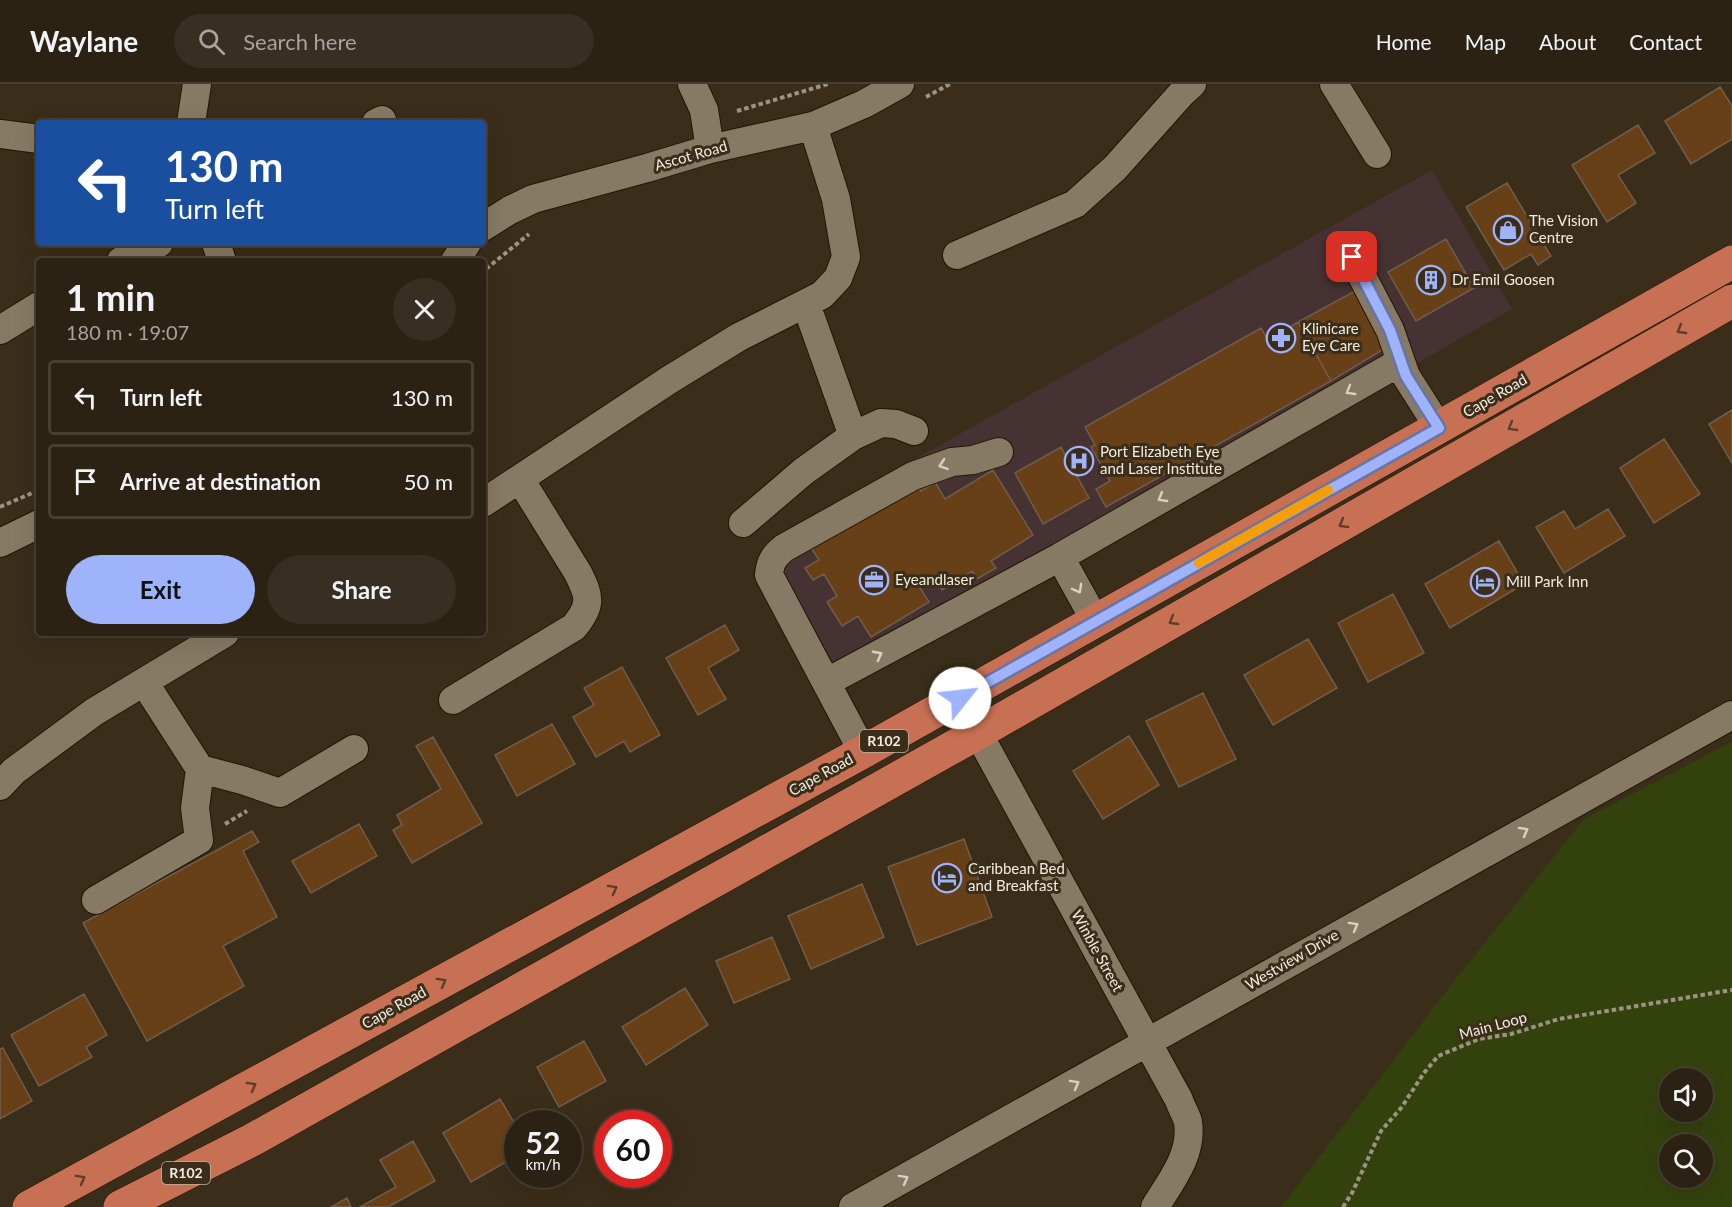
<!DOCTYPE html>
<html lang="en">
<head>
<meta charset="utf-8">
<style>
	:root { --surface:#2c2214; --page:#382f22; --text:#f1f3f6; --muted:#a6a4a0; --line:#483f34; --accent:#9fb3fd }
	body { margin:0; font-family:Lato,sans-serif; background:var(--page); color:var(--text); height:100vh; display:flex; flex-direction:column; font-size:22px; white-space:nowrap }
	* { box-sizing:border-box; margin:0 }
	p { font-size:20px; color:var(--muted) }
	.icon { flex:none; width:33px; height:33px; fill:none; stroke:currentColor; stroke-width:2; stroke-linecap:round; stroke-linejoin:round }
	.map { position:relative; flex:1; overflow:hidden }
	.panel { position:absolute; left:36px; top:174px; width:450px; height:378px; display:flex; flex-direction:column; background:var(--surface); border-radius:6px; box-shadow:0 6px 24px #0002,0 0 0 2px var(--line) }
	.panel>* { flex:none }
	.banner { position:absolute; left:36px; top:36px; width:450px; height:126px; border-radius:6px; box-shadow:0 6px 24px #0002,0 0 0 2px var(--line); background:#1a4fa0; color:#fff; overflow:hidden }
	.tools { position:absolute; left:1659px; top:984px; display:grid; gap:12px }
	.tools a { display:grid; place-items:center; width:54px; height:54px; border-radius:50%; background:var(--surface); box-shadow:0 6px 24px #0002,0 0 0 2px var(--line); font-size:30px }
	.speed { position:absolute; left:504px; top:1026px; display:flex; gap:12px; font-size:30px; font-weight:700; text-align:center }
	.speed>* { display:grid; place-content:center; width:78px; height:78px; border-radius:50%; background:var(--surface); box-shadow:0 6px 24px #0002,0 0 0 2px var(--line); line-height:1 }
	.speed small { font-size:15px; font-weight:400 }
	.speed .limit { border:9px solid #d22; background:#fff; color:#111 }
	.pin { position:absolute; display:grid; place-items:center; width:51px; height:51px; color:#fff; margin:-26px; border-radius:12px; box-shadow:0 3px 9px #0006 }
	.me { position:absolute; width:66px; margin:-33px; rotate:61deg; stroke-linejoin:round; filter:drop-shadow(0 0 4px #0008) }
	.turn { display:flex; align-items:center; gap:21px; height:126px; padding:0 30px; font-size:27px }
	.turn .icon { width:78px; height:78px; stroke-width:2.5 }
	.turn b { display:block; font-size:42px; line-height:51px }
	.round { display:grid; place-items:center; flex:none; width:63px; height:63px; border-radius:32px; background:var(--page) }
	.headline { display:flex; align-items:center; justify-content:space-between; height:102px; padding:0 30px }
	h1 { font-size:36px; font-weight:700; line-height:45px }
	.action { display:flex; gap:12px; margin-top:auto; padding:12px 30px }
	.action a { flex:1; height:69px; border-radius:36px; background:var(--accent); color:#111; font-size:24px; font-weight:700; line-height:69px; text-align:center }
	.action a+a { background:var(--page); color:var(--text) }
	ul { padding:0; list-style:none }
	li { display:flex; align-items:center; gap:18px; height:75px; margin:0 12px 9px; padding:0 18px; border:3px solid var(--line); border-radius:6px }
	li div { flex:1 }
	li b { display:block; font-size:22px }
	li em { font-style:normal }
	header { display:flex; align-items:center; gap:36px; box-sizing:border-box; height:84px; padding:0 30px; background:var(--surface); border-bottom:2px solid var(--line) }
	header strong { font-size:28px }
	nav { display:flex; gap:33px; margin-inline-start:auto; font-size:21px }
	.search { width:420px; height:54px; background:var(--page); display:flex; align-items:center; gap:15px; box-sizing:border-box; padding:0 21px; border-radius:33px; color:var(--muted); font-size:22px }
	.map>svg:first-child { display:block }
</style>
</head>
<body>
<header>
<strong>Waylane</strong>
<div class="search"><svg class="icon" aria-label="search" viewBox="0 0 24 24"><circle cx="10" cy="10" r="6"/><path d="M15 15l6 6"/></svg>Search here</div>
<nav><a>Home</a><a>Map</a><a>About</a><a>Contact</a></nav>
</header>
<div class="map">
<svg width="1732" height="1123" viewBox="0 0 1732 1123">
	<rect width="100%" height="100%" fill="#3a2e1a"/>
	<path fill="#463232" d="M1432,86L1512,225L848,604L765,459Z"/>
	<path fill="#33420d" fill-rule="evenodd" d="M1732,658V1123H1281L1455,896L1584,735ZM1670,994H1702V1028H1670ZM1670,1060H1702V1094H1670Z"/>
	<path fill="#684018" stroke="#705d4c" stroke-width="1.5" d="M1720,3L1732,22V55L1691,80L1665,37Z
		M1638,41L1655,69L1618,91L1636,119L1607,138L1572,81Z
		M1507,99L1551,172L1538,181L1531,170L1504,186L1466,123Z
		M1446,155L1474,204L1416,237L1388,188Z
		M1355,207L1387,263L1331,297L1298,238Z
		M1298,238L1331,297L1106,423L1096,405L1110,397L1091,363L1095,361L1085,343L1261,244L1268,256Z
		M1732,326V379L1709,340Z
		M1664,355L1700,410L1654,439L1620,384Z
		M1061,363L1089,414L1043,440L1015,389Z
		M993,386L1033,451L991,477L996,484L977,495L972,487L942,506L934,493L919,502L929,518L871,553L858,532L842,542L827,518L837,512L824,490L813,496L805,484L819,476L808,459L914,395L921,407L935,398L945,415Z
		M1608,425L1625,452L1564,489L1536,443L1564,427L1575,445Z
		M1499,457L1524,500L1450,544L1425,500Z
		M1393,510L1424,569L1368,598L1338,539Z
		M725,541L739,566L708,584L726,615L698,631L666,574Z
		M1308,555L1337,604L1273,641L1244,591Z
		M622,583L660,651L630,668L624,657L596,673L573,633L594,621L584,604Z
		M1203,609L1236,675L1179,703L1146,637Z
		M552,640L575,680L517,712L495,671Z
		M1129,652L1159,701L1103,735L1073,687Z
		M433,653L482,739L412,779L393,746L402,741L397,731L441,705L416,662Z
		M359,740L377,772L311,809L292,777Z
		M252,747L259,758L243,767L277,833L223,862L244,902L147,957L83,839Z
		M964,755L992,833L917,861L888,783Z
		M862,800L884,853L811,885L788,832Z
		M772,853L790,895L734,919L716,877Z
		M685,904L708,941L646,981L622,943Z
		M84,910L107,951L86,963L92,973L39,1002L11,951Z
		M584,957L606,997L559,1023L537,983Z
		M3,964L32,1017L0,1035V965Z
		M500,1015L518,1045V1071L471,1098L443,1049Z
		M413,1057L435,1097L388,1123H360L396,1103L380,1076Z
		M347,1114L351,1123H331Z"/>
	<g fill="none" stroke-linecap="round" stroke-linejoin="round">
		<g stroke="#211604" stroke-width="30">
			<path id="minor" d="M692,0L704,26L710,65
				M1334,0L1377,70
				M191,39L197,0
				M376,39L382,36
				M0,50L39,55
				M483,143L510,126L533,115L647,84L710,65L813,42L864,20L900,0
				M216,159L222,177
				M957,171L1075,120L1115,84L1182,9L1192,0
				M1352,173L1390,246L1406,292L1439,344
				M121,177L159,159
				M455,177L467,159
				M806,220L853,352
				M0,246L39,222
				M483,419L669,296L739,253L822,211L838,194L846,173L836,115L813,42
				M743,439L804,387L853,352L881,339L896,340L914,347
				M0,459L39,440
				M1060,473L1096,538
				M827,598L1060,473L1400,278
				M453,616L574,543C592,521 590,513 578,489L520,395
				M978,649L1179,1016C1181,1023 1186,1030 1188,1038C1193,1070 1171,1097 1155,1123
				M863,668L769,491C770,478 774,472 784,464L913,392L952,378L973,376L999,368
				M200,685L242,696L280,709L354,665
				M0,702L14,687L94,628L225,549
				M96,816L199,756L195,724L200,685L144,598
				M853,1123C1146,960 1438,794 1732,631"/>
		</g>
		<g stroke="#211604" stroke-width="34">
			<path id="major" d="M29,1123L863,668L1732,178
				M120,1123L252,1056L978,649L1732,217"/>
		</g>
		<path stroke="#9d9383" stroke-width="4" stroke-dasharray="4.5 3" stroke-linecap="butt" d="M926,13L950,0
			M737,27L828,0
			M486,185L529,150
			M0,423L39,406
			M225,740L247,727
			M1343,1123L1352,1109L1381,1047L1401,1024L1424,989L1438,972L1479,955L1511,950L1559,935L1732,906"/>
		<use href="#minor" stroke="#877a64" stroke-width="28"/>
		<use href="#major" stroke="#c87053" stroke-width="33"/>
	</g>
	<defs><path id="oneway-chevron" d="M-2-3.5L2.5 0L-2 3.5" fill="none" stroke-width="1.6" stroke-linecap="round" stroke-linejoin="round" transform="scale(1.5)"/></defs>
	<g stroke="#5e3e28">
		<use href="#oneway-chevron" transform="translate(1681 246) rotate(150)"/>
		<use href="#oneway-chevron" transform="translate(1512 343) rotate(150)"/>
		<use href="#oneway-chevron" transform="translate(1343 440) rotate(150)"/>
		<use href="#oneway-chevron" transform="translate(1173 537) rotate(150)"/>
		<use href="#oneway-chevron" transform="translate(613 805) rotate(-29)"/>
		<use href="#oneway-chevron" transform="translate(442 898) rotate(-29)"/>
		<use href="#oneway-chevron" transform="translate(252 1002) rotate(-29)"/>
		<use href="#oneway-chevron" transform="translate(81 1095) rotate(-29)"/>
	</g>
	<g stroke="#d9d0c1">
		<use href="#oneway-chevron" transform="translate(1350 307) rotate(150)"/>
		<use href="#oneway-chevron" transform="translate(943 381) rotate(161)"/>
		<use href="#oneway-chevron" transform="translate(1162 414) rotate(150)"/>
		<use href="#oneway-chevron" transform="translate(1078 505) rotate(61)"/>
		<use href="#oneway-chevron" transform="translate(878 571) rotate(-28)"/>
		<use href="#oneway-chevron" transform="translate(1524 747) rotate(-29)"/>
		<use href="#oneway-chevron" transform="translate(1354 842) rotate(-29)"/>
		<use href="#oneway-chevron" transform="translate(1075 1000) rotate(-29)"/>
		<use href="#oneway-chevron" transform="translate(904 1095) rotate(-29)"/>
	</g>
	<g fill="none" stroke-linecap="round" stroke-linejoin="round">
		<g stroke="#6774a4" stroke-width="15">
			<path id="route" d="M960,614L1439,344L1406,292L1390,246L1352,173"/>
		</g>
		<use href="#route" stroke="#9fb3fd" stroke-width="10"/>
		<path stroke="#f59e0b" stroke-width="10" d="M1199,479L1328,406"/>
	</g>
	<defs>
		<g id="shop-ring" transform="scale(1.5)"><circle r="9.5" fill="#3a2e1a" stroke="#9fb3fd" stroke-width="1.5"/><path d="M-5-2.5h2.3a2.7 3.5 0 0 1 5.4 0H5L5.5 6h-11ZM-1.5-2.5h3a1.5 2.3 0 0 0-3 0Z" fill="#9fb3fd"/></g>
		<g id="building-ring" transform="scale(1.5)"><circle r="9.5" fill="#3a2e1a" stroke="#9fb3fd" stroke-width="1.5"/><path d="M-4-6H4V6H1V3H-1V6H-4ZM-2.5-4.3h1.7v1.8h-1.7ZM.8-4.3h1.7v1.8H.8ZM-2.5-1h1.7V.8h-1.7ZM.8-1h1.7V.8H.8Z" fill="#9fb3fd"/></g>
		<g id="pharmacy-ring" transform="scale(1.5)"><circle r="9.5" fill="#3a2e1a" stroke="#9fb3fd" stroke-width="1.5"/><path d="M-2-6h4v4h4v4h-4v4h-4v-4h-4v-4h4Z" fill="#9fb3fd"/></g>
		<g id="hospital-ring" transform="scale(1.5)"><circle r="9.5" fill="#3a2e1a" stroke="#9fb3fd" stroke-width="1.5"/><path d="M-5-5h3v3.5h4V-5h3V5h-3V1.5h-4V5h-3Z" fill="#9fb3fd"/></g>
		<g id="office-ring" transform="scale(1.5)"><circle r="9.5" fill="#3a2e1a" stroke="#9fb3fd" stroke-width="1.5"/><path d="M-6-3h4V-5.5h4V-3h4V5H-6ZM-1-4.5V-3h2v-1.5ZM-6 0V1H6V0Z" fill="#9fb3fd"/></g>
		<g id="hotel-ring" transform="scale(1.5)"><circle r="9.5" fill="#3a2e1a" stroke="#9fb3fd" stroke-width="1.5"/><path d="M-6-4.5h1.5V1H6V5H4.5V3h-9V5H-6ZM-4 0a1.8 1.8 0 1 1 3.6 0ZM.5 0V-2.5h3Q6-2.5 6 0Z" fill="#9fb3fd"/></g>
	</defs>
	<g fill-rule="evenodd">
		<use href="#shop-ring" x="1508" y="146"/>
		<use href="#building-ring" x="1431" y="196"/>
		<use href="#pharmacy-ring" x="1281" y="254"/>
		<use href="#hospital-ring" x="1079" y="377"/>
		<use href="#office-ring" x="874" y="496"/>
		<use href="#hotel-ring" x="1485" y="498"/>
		<use href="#hotel-ring" x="947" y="794"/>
	</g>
	<g text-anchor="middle" stroke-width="6" stroke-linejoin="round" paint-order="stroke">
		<g fill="#3a2e1a" stroke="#bcb3a5" stroke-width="1.5">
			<rect x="860" y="646" width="48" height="22" rx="4.5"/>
			<rect x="162" y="1078" width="48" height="22" rx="4.5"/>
		</g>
		<g font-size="14" font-weight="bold" fill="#f4ece0">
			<text x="884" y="662">R102</text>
			<text x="186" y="1094">R102</text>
		</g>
		<g font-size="15" fill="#f4ece0" stroke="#3a2e1a">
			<text transform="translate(691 72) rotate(-16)" y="5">Ascot Road</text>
			<text transform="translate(1495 312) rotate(-30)" y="5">Cape Road</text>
			<text transform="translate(821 691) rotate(-29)" y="5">Cape Road</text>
			<text transform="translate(1097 867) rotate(61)" y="5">Winble Street</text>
			<text transform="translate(1292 876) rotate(-30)" y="5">Westview Drive</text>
			<text transform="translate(394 924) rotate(-29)" y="5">Cape Road</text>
			<text transform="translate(1493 942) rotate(-15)" y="5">Main Loop</text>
		</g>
		<g font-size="15" fill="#f4ece0" stroke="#3a2e1a" text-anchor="start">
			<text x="1529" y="142">The Vision<tspan x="1529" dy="17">Centre</tspan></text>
			<text x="1452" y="201">Dr Emil Goosen</text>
			<text x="1302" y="250">Klinicare<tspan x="1302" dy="17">Eye Care</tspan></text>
			<text x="1100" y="373">Port Elizabeth Eye<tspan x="1100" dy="17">and Laser Institute</tspan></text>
			<text x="895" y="501">Eyeandlaser</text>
			<text x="1506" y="503">Mill Park Inn</text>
			<text x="968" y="790">Caribbean Bed<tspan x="968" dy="17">and Breakfast</tspan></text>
		</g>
	</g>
</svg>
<div class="tools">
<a><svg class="icon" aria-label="sound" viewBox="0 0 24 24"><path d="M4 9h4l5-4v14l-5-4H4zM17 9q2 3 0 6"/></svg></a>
<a><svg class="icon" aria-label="search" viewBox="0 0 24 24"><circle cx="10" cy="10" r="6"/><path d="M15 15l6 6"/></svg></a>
</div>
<div class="speed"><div>52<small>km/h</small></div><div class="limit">60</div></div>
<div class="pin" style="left:1352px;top:173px;background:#d93025"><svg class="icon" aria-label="arrive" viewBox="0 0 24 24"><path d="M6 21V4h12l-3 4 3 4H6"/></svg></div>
<svg class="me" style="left:960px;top:614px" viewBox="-20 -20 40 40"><circle r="19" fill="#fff"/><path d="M0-13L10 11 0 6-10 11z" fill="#9fb3fd"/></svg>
<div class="banner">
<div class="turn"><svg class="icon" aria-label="left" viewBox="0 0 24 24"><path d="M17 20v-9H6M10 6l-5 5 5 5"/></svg><div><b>130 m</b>Turn left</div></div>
</div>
<section class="panel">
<div class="headline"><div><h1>1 min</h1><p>180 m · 19:07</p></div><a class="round"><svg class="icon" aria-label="close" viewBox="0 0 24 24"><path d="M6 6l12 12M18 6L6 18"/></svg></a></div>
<ul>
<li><svg class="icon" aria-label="left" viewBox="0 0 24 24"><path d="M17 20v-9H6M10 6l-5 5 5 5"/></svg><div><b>Turn left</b></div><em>130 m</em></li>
<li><svg class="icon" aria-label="arrive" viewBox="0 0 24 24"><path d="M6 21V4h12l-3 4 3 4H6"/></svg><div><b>Arrive at destination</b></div><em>50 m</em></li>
</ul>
<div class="action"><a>Exit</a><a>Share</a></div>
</section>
</div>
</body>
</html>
